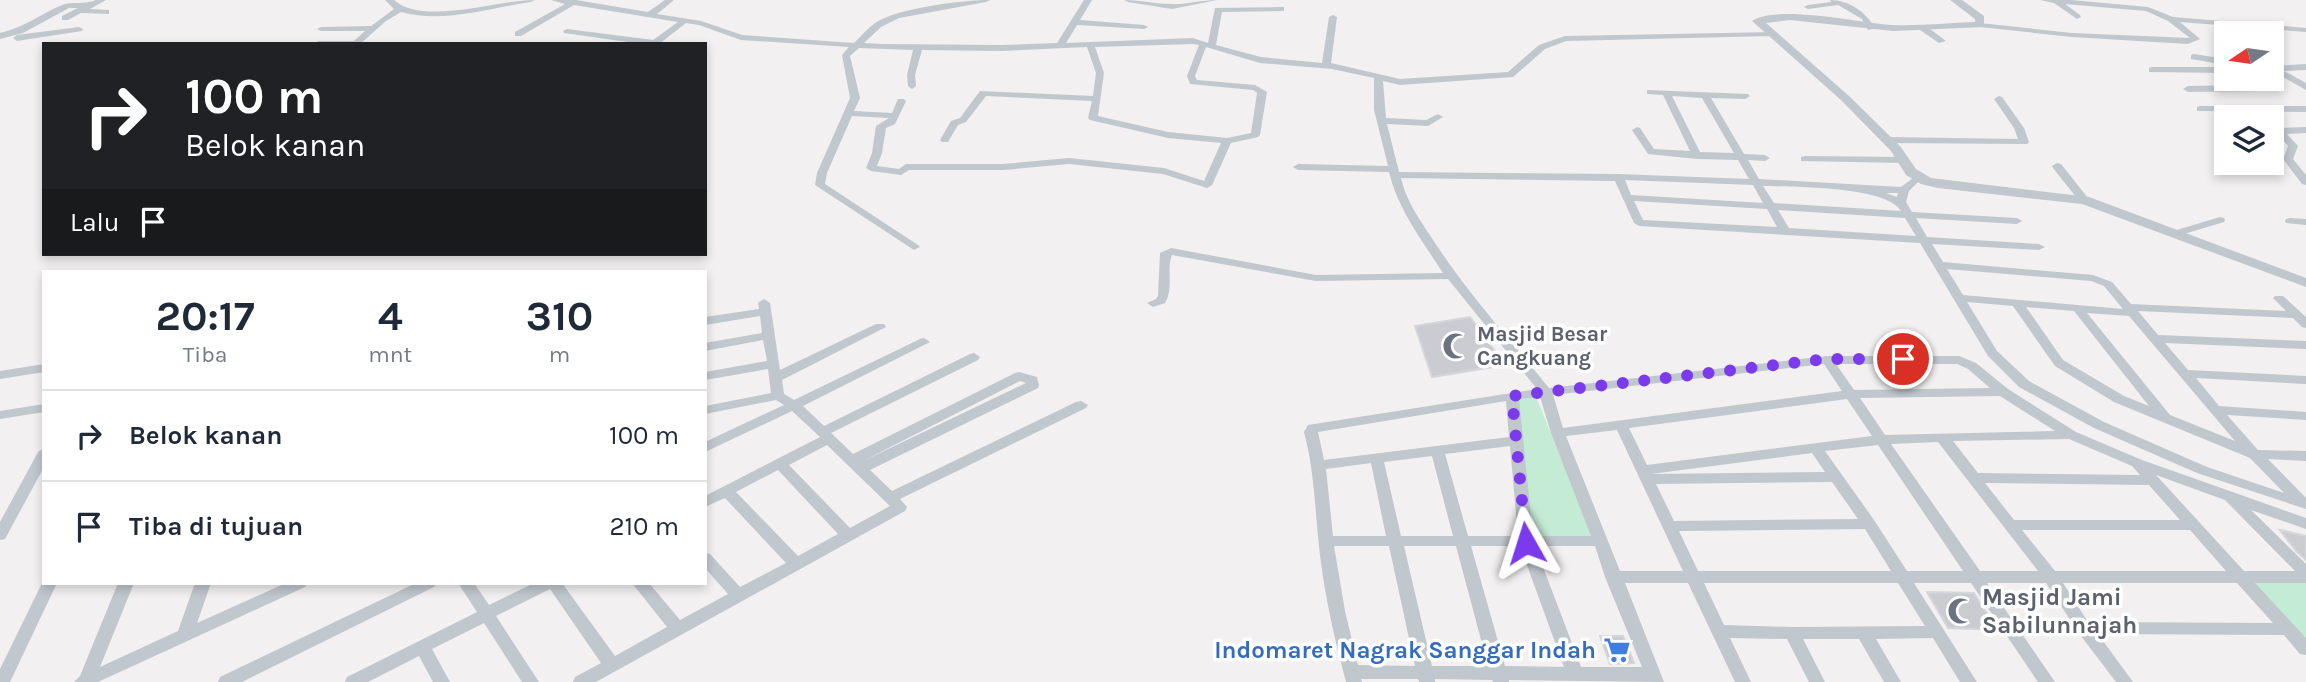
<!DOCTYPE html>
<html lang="id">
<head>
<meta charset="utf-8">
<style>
	:root { --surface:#fff; --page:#f6f6f7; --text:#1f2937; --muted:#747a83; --line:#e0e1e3 }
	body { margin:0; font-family:Karla,sans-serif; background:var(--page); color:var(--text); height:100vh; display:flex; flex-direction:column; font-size:26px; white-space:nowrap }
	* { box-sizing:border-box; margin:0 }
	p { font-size:23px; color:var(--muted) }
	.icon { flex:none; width:38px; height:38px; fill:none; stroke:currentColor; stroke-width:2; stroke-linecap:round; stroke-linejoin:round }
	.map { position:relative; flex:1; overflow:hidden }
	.details { position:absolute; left:42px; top:270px; width:665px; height:315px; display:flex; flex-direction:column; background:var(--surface); border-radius:0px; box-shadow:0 4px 10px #0003 }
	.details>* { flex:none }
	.guide { position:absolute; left:42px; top:42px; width:665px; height:214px; border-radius:0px; box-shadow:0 4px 10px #0003; background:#202124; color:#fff; overflow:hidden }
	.needle { width:46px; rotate:257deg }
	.tools { position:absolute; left:2214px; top:21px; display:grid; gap:14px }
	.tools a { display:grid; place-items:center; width:70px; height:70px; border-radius:0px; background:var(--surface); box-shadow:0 4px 10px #0003; font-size:35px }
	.pin { position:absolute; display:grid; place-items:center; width:60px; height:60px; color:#fff; margin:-30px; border:4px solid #fff; border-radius:50%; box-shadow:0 2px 7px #0007 }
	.me { position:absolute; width:77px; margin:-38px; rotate:354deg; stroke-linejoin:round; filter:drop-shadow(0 0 5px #0008) }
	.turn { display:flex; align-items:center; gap:24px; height:147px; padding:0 28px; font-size:32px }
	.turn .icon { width:91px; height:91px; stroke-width:2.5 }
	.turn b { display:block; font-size:49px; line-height:60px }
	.then { display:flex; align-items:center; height:66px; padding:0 28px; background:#0003; gap:14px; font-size:26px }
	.eta { display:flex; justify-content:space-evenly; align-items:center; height:119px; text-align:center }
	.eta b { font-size:42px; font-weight:700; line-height:49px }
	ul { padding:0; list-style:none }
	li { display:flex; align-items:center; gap:21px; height:91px; padding:0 28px; border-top:2px solid var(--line) }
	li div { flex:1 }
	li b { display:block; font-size:26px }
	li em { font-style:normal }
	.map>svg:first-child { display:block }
</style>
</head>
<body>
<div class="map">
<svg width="2306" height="682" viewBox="0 0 2306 682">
	<rect width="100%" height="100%" fill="#f2f0f0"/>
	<path fill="#c4ebd4" d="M1534,392L1595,541L1528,540L1512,396Z
		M2237,574H2306V650Z"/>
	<path fill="#cbccd2" stroke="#d5d6db" stroke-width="2" d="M1470,317L1505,365L1432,377L1415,326Z
		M2280,530L2306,536V560L2296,551Z
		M1927,592L1974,593L1997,630L1948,628Z
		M1600,636H1623L1634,663L1610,664Z"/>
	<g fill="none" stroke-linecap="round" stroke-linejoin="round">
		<path fill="#c0c7cd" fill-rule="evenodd" d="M96,0H106L90,9L109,10V14L81,13L68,20H62V16L78,8H69L23,33L0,39V33C23,28 41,14 62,5C73,1 85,5 96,0Z
			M385,0H394C423,26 497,0 535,0L531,2C489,8 443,24 401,12L386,21L360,44H314L318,41H354L365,31H321L317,29L321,27L371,26L394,9Z
			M551,0H576L648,12L665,0H674L657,14L701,21L742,35L854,43C861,36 868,28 875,23C897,8 963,0 990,0L986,2L899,18L881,27L864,43L882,44L1002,45L1057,43L1084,0H1092L1080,20L1144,25L1148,27L1144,29L1077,25L1066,43L1193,38L1208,43L1215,8L1281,7H1284V11L1222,12L1216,45L1261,57L1322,63L1329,17L1333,15L1337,17L1331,63L1400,79L1508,72L1539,45L1565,36L1775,32V36H1772L1566,41L1545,49L1513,77L1400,85L1383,81L1386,118L1426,120L1438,114L1443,117L1428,126L1387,124L1399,172L1618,174L1749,179L1738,160L1697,159L1648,154L1632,130L1637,127L1640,128L1654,149L1690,151L1663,95L1647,94V90L1748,94L1750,96L1745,99L1711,98L1744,154L1765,155L1770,158L1765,161L1748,160L1759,179L1901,187L1917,175L1922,178L1909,191L1906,202L1912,212L2017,218L2022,221L2017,224L1916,218L1927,237L2039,244L2045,247L2039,250L1932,244L1943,262L2093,275L2112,282L2131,304L2286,311L2273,298L2275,296H2283L2306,317V328L2302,327L2293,318L2138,311L2158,335L2306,341V349L2165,343L2188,370L2306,376V384L2196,378L2219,406L2306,412V420L2227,415L2258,450L2306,451V461L2268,459L2306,498V509L2197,473L2094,428L2019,387L1988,356L1920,243L1639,226L1634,223L1615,181L1401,178C1406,201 1420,220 1433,240C1467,292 1509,339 1549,388L1827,356H1959L1976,363L2008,389L2076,432L2142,460L2306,518V529L2251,510L2306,564V583H2255L2306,638V655L2300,654L2284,635L2098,634L2133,682H2116L2078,632L2046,583H1987L2055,682H2038L1971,583H1914L1977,682H1960L1933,638L1876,639L1901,682H1884L1859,639H1803L1825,682H1809L1787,639L1730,638L1751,682H1735L1688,583H1625L1664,682L1509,680V682H1493L1492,680L1435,679V682H1419L1418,679H1361L1362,682H1346C1335,640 1325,598 1320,555C1315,514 1315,473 1304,432L1308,425L1537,389L1448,279L1316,281L1172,255C1166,270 1174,288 1165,303L1153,307L1147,303L1156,299L1158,296L1160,253L1171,248L1316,275L1443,273C1422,240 1398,210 1389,172L1298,170L1293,167L1298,164L1388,166L1374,110V78L1332,69L1260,63L1206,47L1195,76L1197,80L1255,85L1267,92L1260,135L1258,137L1231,143L1212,185L1207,188L1163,174L1069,164L1003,170H909L901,175L871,171L866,168L872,153L876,126L889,118L852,116L827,173L825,184L918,245L920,247L914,250L815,185L817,173L850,98L842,55L849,47L741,40L699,25L686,23L659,44H642L564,33L563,31L567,29L653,40L678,22L574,5L521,36H515V32L565,4ZM1193,44L1199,45L1187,76L1190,84L1253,90L1257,93L1251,133L1227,138L1168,132L1098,116L1104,73L1095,47ZM1087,47L1096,73L1093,96L980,91L960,118L951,121L940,140L942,142H948L958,125L966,122L986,96L1092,101L1088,118L1090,120L1168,138L1221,143L1204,181L1164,168L1069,158L1003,164H906L899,169L877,166L882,153L886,128L895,124L906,101L904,99H898L892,113L854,111L860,98L850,56L859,48L913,50L907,75L908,86L912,89L916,86L915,75L922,50L1002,51ZM1672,96L1702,98L1734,153L1700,152ZM1625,180L1753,185L1763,203L1631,195ZM1763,186C1793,187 1886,186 1901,211L1774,203ZM1886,193H1898L1897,197ZM1634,201L1767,209L1777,227L1643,220ZM1778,210L1905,218L1916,236L1789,228ZM1947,269L2091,281L2104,286L2123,309L1963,295ZM1967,302L2013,306L2055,366L2114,402L2250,458L2284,493L2207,467L2104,422L2029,381L1997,351ZM2026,307L2074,311L2149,406L2124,396L2063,360ZM2087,313L2129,316L2235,441L2170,415ZM1824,364L1842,391L1563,428L1553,395ZM1836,364H1957L1968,369L1990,388L1854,390ZM2000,396L2055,431L1885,435L1860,398ZM1540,397L1551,433L1591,536H1533L1519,399ZM1847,399L1872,436L1647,465L1629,428ZM1506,401L1509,437L1324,460L1318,432ZM1617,430L1683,571H1620L1566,436ZM2069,439L2132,466L2140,475L1978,473L1953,441ZM1938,442L2038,571H1980L1891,444ZM1878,445L1963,571H1907L1874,520L1825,451ZM1510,446L1518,536H1468L1445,454ZM1812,453L1825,472L1651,474ZM1432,456L1453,536H1401L1384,462ZM1371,463L1386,536H1333L1326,469ZM2156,475L2225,500L2295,571H2244ZM1832,482L1858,519L1674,521L1656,484ZM1985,483L2149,485L2180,520H2014ZM1865,529L1891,571H1698L1679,531ZM2022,530H2190L2226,571H2055ZM1334,546H1389L1415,666L1358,665L1345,611ZM1404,546H1456L1488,666H1432ZM1471,546H1520L1564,667L1505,666ZM1535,546H1595L1605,577L1642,667H1581ZM1704,583H1898L1925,626L1792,627L1724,625ZM2063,583H2237L2273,623L2088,622Z
			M1124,0C1140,0 1155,4 1171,4C1186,5 1201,0 1217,0L1172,9L1128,2Z
			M1830,0C1849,0 1866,12 1875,28L1868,30L1862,19L1838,5L1808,9L1804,7L1808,5L1831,2Z
			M2040,0H2071L2148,7L2173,17L2306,28V32L2180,22L2200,39L2188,44L2072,37L1980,27L1976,25L1980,23L2072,33L2190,38L2168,21L2146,11L2065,4L2080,15L2081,17L2077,19L2054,3Z
			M1920,26H1926L1946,41L1939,43L1920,30Z
			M79,27L83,29L82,31L17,41L13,38L17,35Z
			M2194,54L2226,59V65L2191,59V55Z
			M2306,64V70L2284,71L2306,83V90L2272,71V67L2274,66Z
			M2152,67H2226V73L2149,72V68Z
			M2241,79H2250L2262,88L2257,91L2188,92L2183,89L2188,86L2248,85Z
			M1999,96L2002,97L2024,128L2029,142L2027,144L1886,143L1881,140L1886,137L2018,139L2014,128L1994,99Z
			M2200,106H2306V112L2197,111V107Z
			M2306,127V133L2287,134L2298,146L2293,159L2306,175V185L2302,184L2283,159L2288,146L2275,131L2280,128Z
			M1805,156L1904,157L1909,160L1904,163L1801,161V157Z
			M2057,163L2061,164L2088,198V202H2080L2053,168L2052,166Z
			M2220,217L2224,218L2225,220L2224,222L2174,237L2169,234L2170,232Z
			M2290,218L2306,219V225L2286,223L2285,221L2286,219Z
			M764,299L770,303L780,370L876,324H884L886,327L782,380L784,394L794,400L920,339L924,338L930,342L803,406L824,426L970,354L974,353L980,357L978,360L831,433L853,454L1015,373L1019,372L1037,377L1039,385L1038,388L870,470L892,491L1076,402L1081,401L1088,405L1086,408L900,499L907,507L905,511L596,682H573L575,677L601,663L550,589L496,616L539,682H522L484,623L432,649L450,682H433L419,656L368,682H345L347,677L477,612L458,583H474L489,605L534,583H562L615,656L667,627L632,583H649L680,620L728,594L705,568V553L710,554L740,587L786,563L725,498L705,507V496L820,437L792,411L705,452V442L784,405L776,400L705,414V406L771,393L768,369L705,380V372L767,361L763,340L705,351V343L762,333L760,316L705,325V317L759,309L758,303ZM1020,381L1026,383L861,462ZM827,445L890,506L850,528L789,465ZM778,470L838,534L798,556L736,492Z
			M44,364V372L0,379V371Z
			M44,404V412L0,419V411Z
			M44,449V467L5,539L0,540V522L37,454L39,451Z
			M44,579V583H57L10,682H0V669Z
			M118,583H134L100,667L178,631L195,583H211L197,623L286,583H308L305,587L98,682H74L80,676Z
			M416,583H437L434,587L242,682H218L220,677Z"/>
		<path fill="#c0c7cd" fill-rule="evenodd" d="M1950,0H1962L1984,16V27L1893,31L1790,20L1766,23L1849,96L1900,146L1916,169L1931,178L2089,197L2306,278V287L2082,204L1938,188L1921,184L1906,175L1891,151L1841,100L1752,21C1777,4 1860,23 1892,25C1920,26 1948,23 1975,22V19Z"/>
	</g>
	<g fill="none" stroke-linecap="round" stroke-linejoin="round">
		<path stroke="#7c3aed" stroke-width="12" stroke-dasharray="0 21.6" d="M1526,543L1512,396L1827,359H1903"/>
	</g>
	<defs>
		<g id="mosque-bare" transform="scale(2.1)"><path d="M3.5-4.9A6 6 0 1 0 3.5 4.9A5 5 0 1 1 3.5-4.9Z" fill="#6b7280" stroke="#fff" stroke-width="2.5" paint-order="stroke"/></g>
		<g id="supermarket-bare" transform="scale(2.1)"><path d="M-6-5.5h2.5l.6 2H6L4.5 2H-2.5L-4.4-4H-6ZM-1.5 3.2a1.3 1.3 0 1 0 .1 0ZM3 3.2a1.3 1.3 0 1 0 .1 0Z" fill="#3f7fe0" stroke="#fff" stroke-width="2.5" paint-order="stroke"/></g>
	</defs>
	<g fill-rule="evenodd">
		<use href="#mosque-bare" x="1456" y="346"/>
		<use href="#mosque-bare" x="1961" y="611"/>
		<use href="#supermarket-bare" x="1617" y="650"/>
	</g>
	<g text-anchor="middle" stroke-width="7" stroke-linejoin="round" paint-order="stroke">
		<g font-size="21" font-weight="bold" fill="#5b616d" stroke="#fff" text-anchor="start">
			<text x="1477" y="341">Masjid Besar<tspan x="1477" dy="24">Cangkuang</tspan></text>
		</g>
		<g font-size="24" font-weight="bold" fill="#5b616d" stroke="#fff" text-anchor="start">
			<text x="1982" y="605">Masjid Jami<tspan x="1982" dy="28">Sabilunnajah</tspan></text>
		</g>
		<g font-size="24" font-weight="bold" fill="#366cbe" stroke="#fff" text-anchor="end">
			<text x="1596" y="658">Indomaret Nagrak Sanggar Indah</text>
		</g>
	</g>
</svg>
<div class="tools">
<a><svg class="needle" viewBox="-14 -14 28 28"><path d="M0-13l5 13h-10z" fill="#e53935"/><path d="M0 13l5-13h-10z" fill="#747a83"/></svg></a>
<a><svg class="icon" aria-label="layers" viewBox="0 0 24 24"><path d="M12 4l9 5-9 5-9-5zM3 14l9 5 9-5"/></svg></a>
</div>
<div class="pin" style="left:1903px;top:359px;background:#d93025"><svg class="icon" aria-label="arrive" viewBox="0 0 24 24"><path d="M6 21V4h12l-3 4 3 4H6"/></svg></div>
<svg class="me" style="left:1526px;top:543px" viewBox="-20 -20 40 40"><path d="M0-17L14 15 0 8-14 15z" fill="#7c3aed" stroke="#fff" stroke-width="4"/></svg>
<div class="guide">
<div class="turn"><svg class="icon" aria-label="right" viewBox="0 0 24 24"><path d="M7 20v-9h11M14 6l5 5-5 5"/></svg><div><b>100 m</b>Belok kanan</div></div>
<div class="then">Lalu<svg class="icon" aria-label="arrive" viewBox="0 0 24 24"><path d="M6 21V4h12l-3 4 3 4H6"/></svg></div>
</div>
<section class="details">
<div class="eta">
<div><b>20:17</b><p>Tiba</p></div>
<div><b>4</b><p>mnt</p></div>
<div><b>310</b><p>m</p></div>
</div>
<ul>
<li><svg class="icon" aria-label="right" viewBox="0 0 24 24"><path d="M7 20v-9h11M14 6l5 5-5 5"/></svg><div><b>Belok kanan</b></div><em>100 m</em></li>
<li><svg class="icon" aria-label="arrive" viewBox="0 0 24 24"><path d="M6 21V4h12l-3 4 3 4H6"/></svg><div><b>Tiba di tujuan</b></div><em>210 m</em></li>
</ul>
</section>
</div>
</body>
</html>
